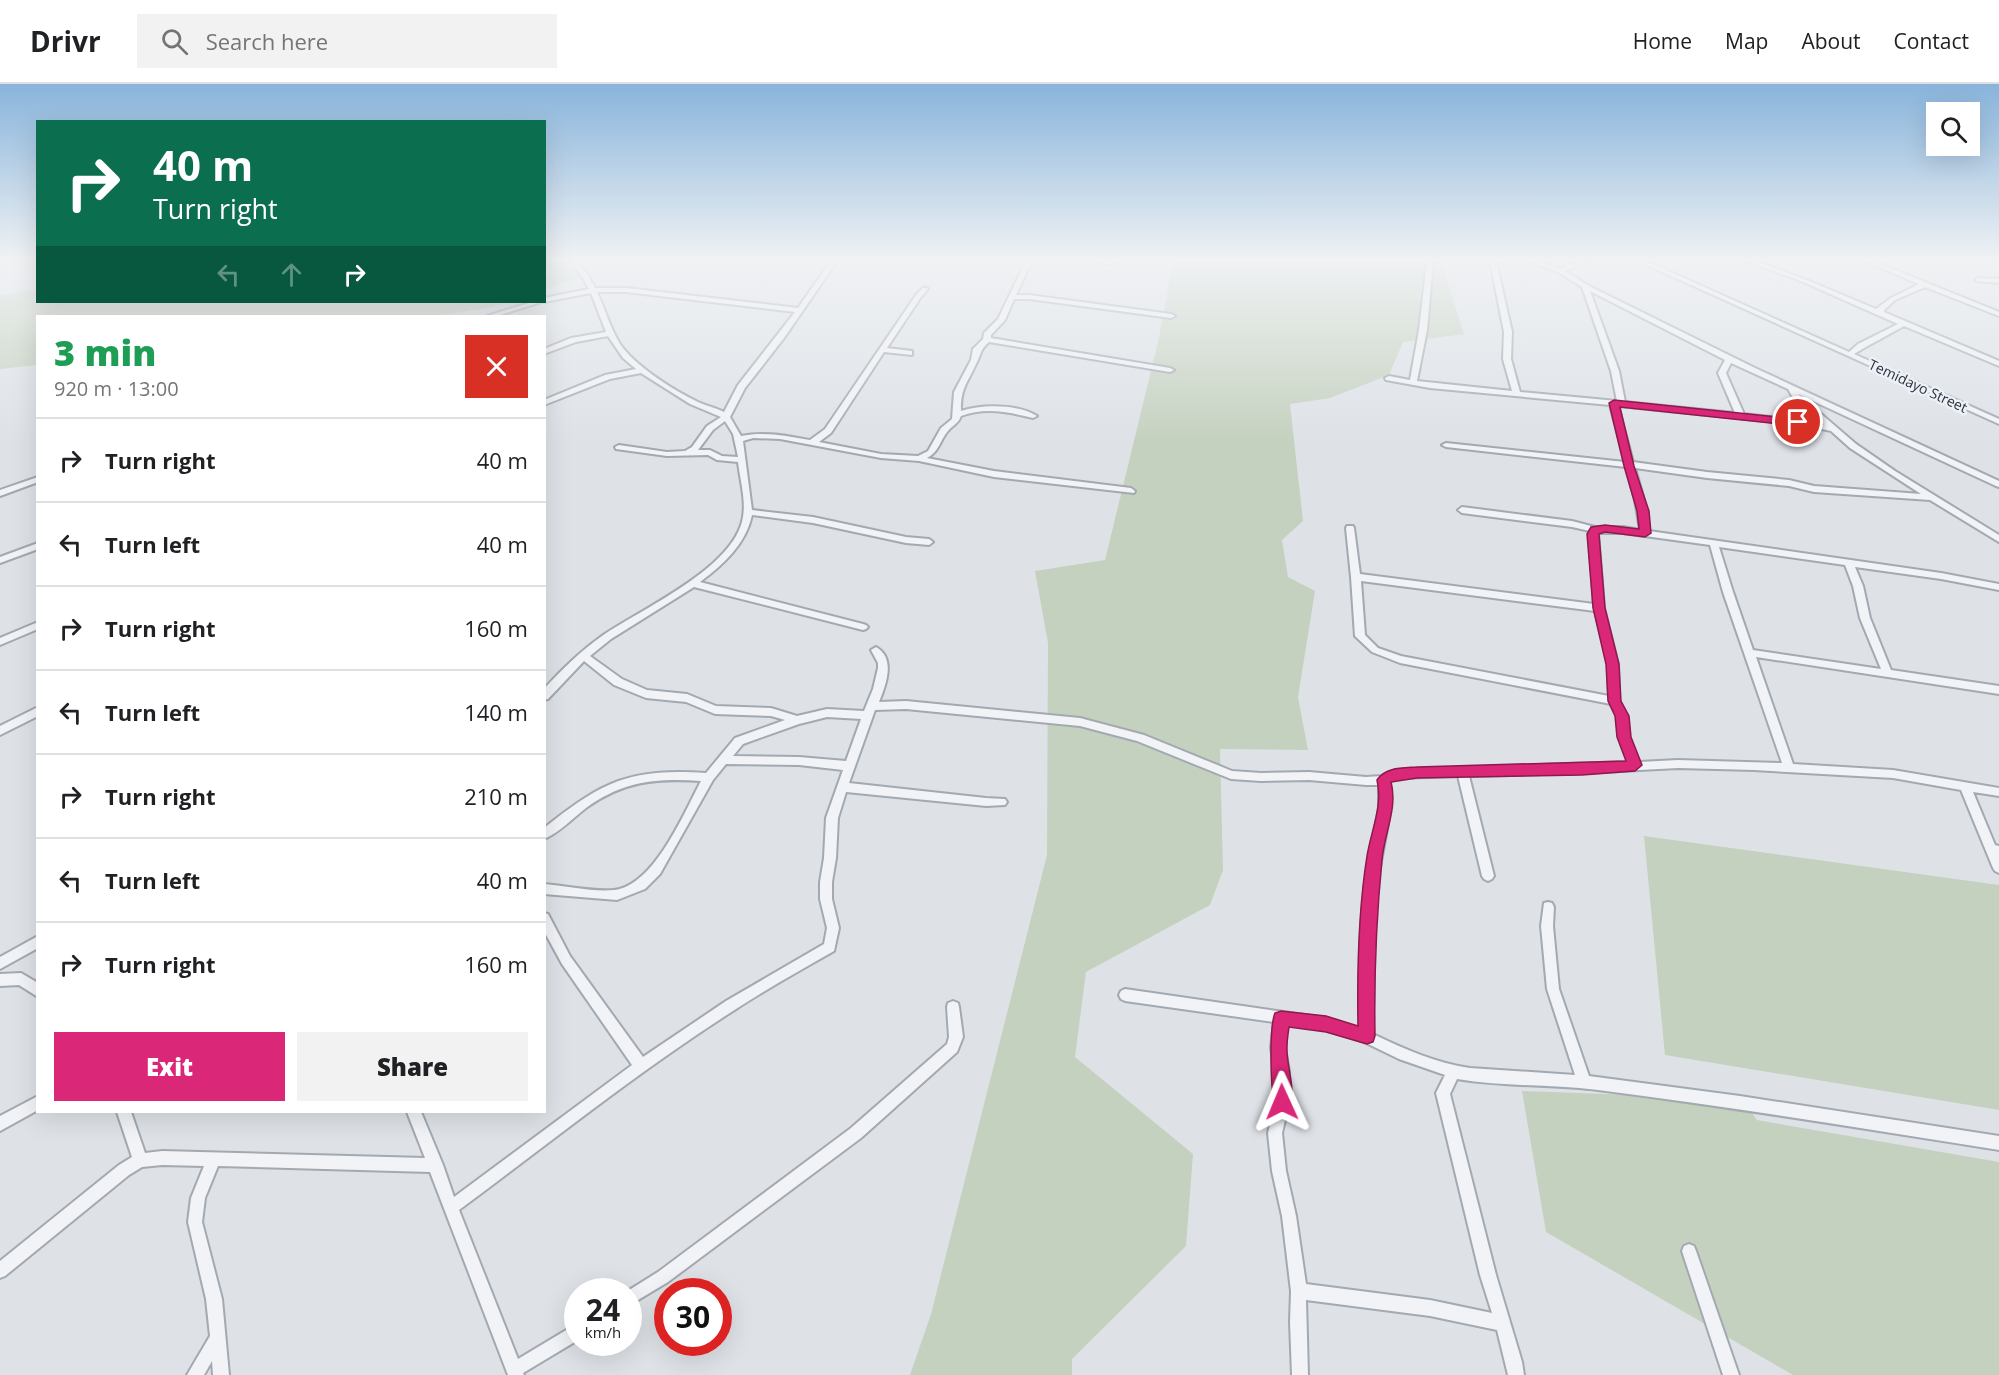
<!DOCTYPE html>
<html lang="en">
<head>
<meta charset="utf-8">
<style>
	:root { --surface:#fff; --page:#f2f2f2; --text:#202124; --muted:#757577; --line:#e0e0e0; --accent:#db2777 }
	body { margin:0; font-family:"Open Sans",sans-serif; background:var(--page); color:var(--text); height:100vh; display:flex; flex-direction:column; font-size:22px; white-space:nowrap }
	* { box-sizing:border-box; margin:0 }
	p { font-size:20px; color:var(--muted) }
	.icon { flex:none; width:33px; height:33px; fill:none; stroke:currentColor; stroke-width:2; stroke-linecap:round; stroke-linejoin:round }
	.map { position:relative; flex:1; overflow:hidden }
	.drawer { position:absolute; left:36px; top:231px; width:510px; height:798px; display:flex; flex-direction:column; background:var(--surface); border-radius:0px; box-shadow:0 6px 24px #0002 }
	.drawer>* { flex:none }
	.top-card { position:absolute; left:36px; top:36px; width:510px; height:183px; border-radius:0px; box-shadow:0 6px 24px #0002; background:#0b6e4f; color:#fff; overflow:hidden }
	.controls { position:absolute; left:1926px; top:18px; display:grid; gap:12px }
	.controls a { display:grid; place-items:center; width:54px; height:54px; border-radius:0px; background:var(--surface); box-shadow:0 6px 24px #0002; font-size:30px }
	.speed { position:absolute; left:564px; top:1194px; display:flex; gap:12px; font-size:30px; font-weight:700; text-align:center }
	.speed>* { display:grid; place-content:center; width:78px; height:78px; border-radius:50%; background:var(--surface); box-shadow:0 6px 24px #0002; line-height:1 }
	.speed small { font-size:15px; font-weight:400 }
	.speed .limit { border:9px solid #d22; background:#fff; color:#111 }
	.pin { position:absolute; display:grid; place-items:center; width:51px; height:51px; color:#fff; margin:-26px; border:3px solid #fff; border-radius:50%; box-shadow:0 2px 6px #0007 }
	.me { position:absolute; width:66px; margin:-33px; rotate:359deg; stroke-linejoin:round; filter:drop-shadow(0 0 4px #0008) }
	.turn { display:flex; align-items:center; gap:21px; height:126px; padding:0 18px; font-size:27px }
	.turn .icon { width:78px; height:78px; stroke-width:2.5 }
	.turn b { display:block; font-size:42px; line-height:51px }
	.lanes { display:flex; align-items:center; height:57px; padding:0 18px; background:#0003; justify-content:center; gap:30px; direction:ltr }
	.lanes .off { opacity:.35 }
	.round { display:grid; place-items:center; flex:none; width:63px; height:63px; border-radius:0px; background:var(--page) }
	.summary { display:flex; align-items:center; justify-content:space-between; height:102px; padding:0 18px }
	h1 { font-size:36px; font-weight:800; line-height:45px; color:#1e9e55 }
	.button { display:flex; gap:12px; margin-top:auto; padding:12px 18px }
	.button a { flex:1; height:69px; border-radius:0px; background:var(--accent); color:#fff; font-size:24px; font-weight:800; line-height:69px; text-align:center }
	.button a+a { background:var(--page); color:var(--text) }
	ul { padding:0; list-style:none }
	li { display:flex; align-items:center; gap:18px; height:84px; padding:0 18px; border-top:2px solid var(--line) }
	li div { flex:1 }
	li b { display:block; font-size:22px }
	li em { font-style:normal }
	header { display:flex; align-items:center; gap:36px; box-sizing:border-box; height:84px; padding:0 30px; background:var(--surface); border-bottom:2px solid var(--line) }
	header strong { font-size:28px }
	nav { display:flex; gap:33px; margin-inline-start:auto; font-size:21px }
	.search { width:420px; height:54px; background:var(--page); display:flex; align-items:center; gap:15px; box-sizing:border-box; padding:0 21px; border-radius:0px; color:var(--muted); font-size:22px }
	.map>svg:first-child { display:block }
</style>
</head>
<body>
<header>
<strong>Drivr</strong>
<div class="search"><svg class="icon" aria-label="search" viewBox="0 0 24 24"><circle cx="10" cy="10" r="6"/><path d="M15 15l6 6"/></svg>Search here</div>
<nav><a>Home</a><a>Map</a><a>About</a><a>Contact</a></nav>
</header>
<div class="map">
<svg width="1999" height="1291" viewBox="0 0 1999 1291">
	<rect width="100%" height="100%" fill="#dee2e7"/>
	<path fill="#c5d1bf" d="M544,177H566L584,192L545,205Z
		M1173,177H1441L1464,250L1403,258L1389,291L1330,314L1290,320L1303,437L1282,456L1288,493L1315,507L1298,613L1308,666L1220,665L1223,786L1210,821L1086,888L1075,973L1193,1070L1186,1162L1072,1275V1291H910L931,1230L1047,771L1048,559L1035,487L1105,476L1159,254Z
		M37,205L38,218H509L492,223L438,232H38L37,281L0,285V212Z
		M1644,752L1999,801V1026L1665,971Z
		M1522,1007L1742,1015L1757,1036L1999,1078V1291H1793L1546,1148Z"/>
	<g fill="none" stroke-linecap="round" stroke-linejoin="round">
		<g stroke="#a3a9b1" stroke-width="4">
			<path id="minor" d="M571,177H577L586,188L595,204H626L798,224L831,177H837L784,254L745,304L730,333L741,352C764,347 787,352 810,356L825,345L916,211L923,204H927L928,205L921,213L887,264L912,267V271L884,268L831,349L819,358L881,370L918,372L928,367L941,344L952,335L954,308L971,276L973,265L983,255L984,249L998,235L1026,177H1032L1016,211H1029L1171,230L1175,232L1171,234L1029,215H1014L1005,236L991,251V254L1170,284L1174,286L1170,288L989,258C979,267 982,269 976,280C968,298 960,305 961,327C982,320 1018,320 1037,332L1033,334C1008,328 985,323 961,332C958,340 953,341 948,347C940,356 939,368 927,374L994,387L1131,404L1135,407L1134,409L994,393L919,377L881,374L780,355L753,354L743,357L752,426L813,433L906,453L929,455L933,458L929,461L906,459L813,439L752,431C746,460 723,481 700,498L863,540L866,541L868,543L866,545L863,546L694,503L611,555L590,572L622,595L647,606L687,610L716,622L771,624L797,632L827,625L864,627L873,605L878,584V579L871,566L876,563C896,574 886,601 879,618L906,617L1080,634L1144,651L1232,687L1261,689L1309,688L1366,693L1382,692L1395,686L1629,678L1619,653L1617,632L1611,620L1400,579L1372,568L1355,552L1351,493L1346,444L1347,442H1353L1354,444L1360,490L1594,520L1589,450L1590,447L1572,443L1462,429L1458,426L1462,423L1572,437L1595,443H1623L1640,446L1635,416L1626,383L1446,363L1442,361L1446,359L1625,378L1610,321L1430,304L1386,296L1385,294L1389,292L1410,296L1419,246L1427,177H1433L1427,246L1417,297L1512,307L1503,275L1504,248L1490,177H1496L1512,248L1511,275L1520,308L1617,317L1611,287L1582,203L1558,188L1527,177H1536L1560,185L1579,177H1587L1565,187L1587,201L1755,284L1999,397V403L1996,402L1798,310L1856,360L1895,387L1999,451V458L1930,416L1814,408L1789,402L1707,394L1635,384L1644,416L1649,447L1941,489L1999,500V506L1941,495L1855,483L1863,502L1870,534L1891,586L1999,602V610L1756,573L1793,680L1893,686L1999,704V712L1973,708L1995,761L1999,762V789L1995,787L1993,784L1961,706L1893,694L1754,686L1678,684L1582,689L1469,692L1494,792L1492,795L1488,797L1484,795L1482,792L1458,692L1397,694L1390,698C1394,728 1381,767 1378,798C1372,848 1373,899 1373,950C1404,965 1436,979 1470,984L1575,991L1547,905L1541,842L1544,819L1548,818L1552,819L1554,823L1553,842L1559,905L1589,992L1740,1012L1999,1052V1066C1866,1045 1732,1023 1598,1006C1551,1000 1504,1003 1457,995L1450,1010L1496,1191L1522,1278L1524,1291H1508L1497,1246L1430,1232L1306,1216L1308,1291H1292L1290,1238L1291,1207L1282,1132L1272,1087L1268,1049L1275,1019V987L1271,964L1274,938L1125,917L1121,915L1119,911L1121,907L1125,905L1326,934L1360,945V885L1364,818L1371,763L1379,725V701H1366L1309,696L1261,697L1231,695L1137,657L1080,642L906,625L875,626L849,699L986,714L1005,715L1007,718L1005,721L986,722L846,708L838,734L836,774L832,798V815L839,844L834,867C801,886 768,904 736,925C640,986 551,1058 459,1126L518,1275L578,1239V1256L523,1289L524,1291H508L430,1088L218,1082L205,1114L202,1138L222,1215L229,1291H213L212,1277L204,1291H187L210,1252L206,1215L188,1138L191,1114L204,1082L162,1081L142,1083L129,1091L5,1192L0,1194V1177L119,1081L132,1073L117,1028H131L145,1069L162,1067L425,1074L407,1028H421L443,1081L454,1113L632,981L562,880L544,847V829L548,830L570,872L643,973L726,917L824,860L827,844L820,815V798L824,774L826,734L843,686L799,681L726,680L713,696L660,790L645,805L617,816L544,810V800C567,802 592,808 614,806C654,802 684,729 701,697C657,694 623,697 586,724C573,734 559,749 544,755V744C603,697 630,684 706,689L735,654L785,636L771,632L715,630L686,618L646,614L614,601L584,577L548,615L544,616V605C562,585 581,567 602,552C641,525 735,484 743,433C746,415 740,396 738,378L717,376L708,371L667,372L616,365L615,363L619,361L667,368L685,367L692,363L707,342L721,333L690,320L641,289L610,295L544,321V316L605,291L636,285L623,274L608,252L576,258L544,270V265L571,254L606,248L591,209L544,218H542H544V214L589,205L580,189ZM1590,207L1725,276L1718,289L1735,329L1625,318L1619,287ZM597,208H626L795,228L738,301L724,328C716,324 707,322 698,318C673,306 635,282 620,260C610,244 605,225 597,208ZM1731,279L1788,305L1795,317L1824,341L1798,336L1744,330L1726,289ZM1618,322L1798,340L1831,347L1850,364L1921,410L1814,402L1789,396L1707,388L1633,378ZM725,337L733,350L738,373L722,372L710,366H698L713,346ZM1598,449H1623L1710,461L1723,508L1782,679L1678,676L1639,678L1629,653L1627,632L1619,617L1618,580L1604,524ZM1719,463L1845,481L1853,502L1860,534L1881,585L1753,566L1733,508ZM1361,497L1595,527L1608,580L1609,612L1401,572L1378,564L1365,551ZM827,633L861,635L846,677L799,673L733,672L743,660L799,640ZM1287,940L1326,946L1364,958L1399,975L1445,991L1436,1009L1480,1191L1492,1229L1430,1216L1306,1200L1296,1132L1286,1087L1282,1049L1289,1019V987L1285,964Z
				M1095,177H1121C1115,181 1100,181 1095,177Z
				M1638,177H1646L1849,268L1858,260L1898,240L1803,198L1747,177H1756L1807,196L1876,225L1891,214L1919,200L1864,177H1873L1999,228V232L1925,203L1895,216L1884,226V228L1999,277V282L1904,242L1864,264L1854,270L1999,335V340Z
				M1978,194L1999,195V199L1976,197L1975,196Z
				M532,218H541L497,232H487Z
				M38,393V398L0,412V406Z
				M38,459V465L0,479V473Z
				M38,538V545L0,561V554Z
				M38,623V632L0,651V642Z
				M38,852V864L0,885V873Z
				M21,889L38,899V913L19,901L0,902V890Z
				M953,917L958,919L959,923L963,953L957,968L861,1054L668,1198L628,1222V1208H626L658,1188L851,1044L947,960L949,953L947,923L948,919Z
				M38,1012V1026L0,1047V1032Z
				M1689,1160L1694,1162L1696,1167L1739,1291H1723L1682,1167L1684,1162Z"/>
		</g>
		<use href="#minor" fill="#f1f3f6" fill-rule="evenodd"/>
	</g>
	<linearGradient id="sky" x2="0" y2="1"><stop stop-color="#88b4db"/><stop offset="0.49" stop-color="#f0f2f4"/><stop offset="1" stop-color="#f0f2f4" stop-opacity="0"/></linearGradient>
	<rect width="1999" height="358" fill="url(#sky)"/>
	<path fill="#db2777" stroke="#8e194d" stroke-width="1.5" d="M1614,316L1798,335L1803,338L1798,342L1620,323L1634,382L1649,427L1651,449L1645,453L1605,448L1599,450L1605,524L1619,580L1621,617L1629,632L1631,653L1642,681L1635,687L1582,691L1417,694L1391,698C1398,724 1384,750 1382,776C1376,837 1374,892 1375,952L1373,958L1367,960L1326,948L1289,943C1288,950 1287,956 1287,963C1286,983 1297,1005 1289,1025L1282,1027L1276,1025C1270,1010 1269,944 1275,929L1281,927L1326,932L1358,942C1357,885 1358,828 1367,772C1371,747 1383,722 1377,696C1385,683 1403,684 1417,683L1626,677L1617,653L1615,632L1608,617L1606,580L1593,524L1587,450L1591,443L1605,441L1639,445L1637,427L1624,382L1609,319Z"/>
	<g text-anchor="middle" stroke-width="5" stroke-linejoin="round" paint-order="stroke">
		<g font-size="14" fill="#27313e" stroke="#edf1f5">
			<text transform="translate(1918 302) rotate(25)" y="5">Temidayo Street</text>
		</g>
	</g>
</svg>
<div class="controls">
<a><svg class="icon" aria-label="search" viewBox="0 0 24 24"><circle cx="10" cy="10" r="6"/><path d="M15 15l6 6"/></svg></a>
</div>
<div class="speed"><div>24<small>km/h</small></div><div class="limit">30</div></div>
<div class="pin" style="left:1798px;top:338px;background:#d93025"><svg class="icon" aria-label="arrive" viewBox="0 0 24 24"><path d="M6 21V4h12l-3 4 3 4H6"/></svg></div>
<svg class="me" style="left:1282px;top:1018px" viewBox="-20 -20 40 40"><path d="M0-17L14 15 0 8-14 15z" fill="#db2777" stroke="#fff" stroke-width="4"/></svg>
<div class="top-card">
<div class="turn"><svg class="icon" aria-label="right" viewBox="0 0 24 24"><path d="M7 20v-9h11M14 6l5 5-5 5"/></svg><div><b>40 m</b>Turn right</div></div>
<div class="lanes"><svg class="icon off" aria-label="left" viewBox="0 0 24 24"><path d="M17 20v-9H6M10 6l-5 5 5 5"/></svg><svg class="icon off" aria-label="ahead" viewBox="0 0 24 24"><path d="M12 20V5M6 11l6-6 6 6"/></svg><svg class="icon" aria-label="right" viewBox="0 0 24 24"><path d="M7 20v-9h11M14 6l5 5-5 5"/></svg></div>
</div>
<section class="drawer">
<div class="summary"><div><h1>3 min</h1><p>920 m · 13:00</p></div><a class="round" style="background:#d93025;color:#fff"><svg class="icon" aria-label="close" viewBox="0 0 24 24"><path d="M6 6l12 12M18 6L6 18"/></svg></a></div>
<ul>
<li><svg class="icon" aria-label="right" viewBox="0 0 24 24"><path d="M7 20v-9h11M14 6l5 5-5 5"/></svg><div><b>Turn right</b></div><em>40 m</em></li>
<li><svg class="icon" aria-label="left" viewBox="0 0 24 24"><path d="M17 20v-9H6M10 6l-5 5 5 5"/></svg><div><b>Turn left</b></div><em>40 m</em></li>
<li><svg class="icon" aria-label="right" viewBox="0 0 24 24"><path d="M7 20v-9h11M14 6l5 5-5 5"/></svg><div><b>Turn right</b></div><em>160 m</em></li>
<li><svg class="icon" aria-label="left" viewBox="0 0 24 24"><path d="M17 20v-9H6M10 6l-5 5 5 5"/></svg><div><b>Turn left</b></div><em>140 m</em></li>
<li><svg class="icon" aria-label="right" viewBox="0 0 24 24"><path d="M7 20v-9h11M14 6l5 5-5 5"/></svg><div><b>Turn right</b></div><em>210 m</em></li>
<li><svg class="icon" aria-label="left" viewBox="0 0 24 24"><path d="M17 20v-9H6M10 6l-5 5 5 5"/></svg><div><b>Turn left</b></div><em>40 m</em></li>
<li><svg class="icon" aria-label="right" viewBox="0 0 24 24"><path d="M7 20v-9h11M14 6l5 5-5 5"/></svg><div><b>Turn right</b></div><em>160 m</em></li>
</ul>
<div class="button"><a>Exit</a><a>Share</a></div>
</section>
</div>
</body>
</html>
